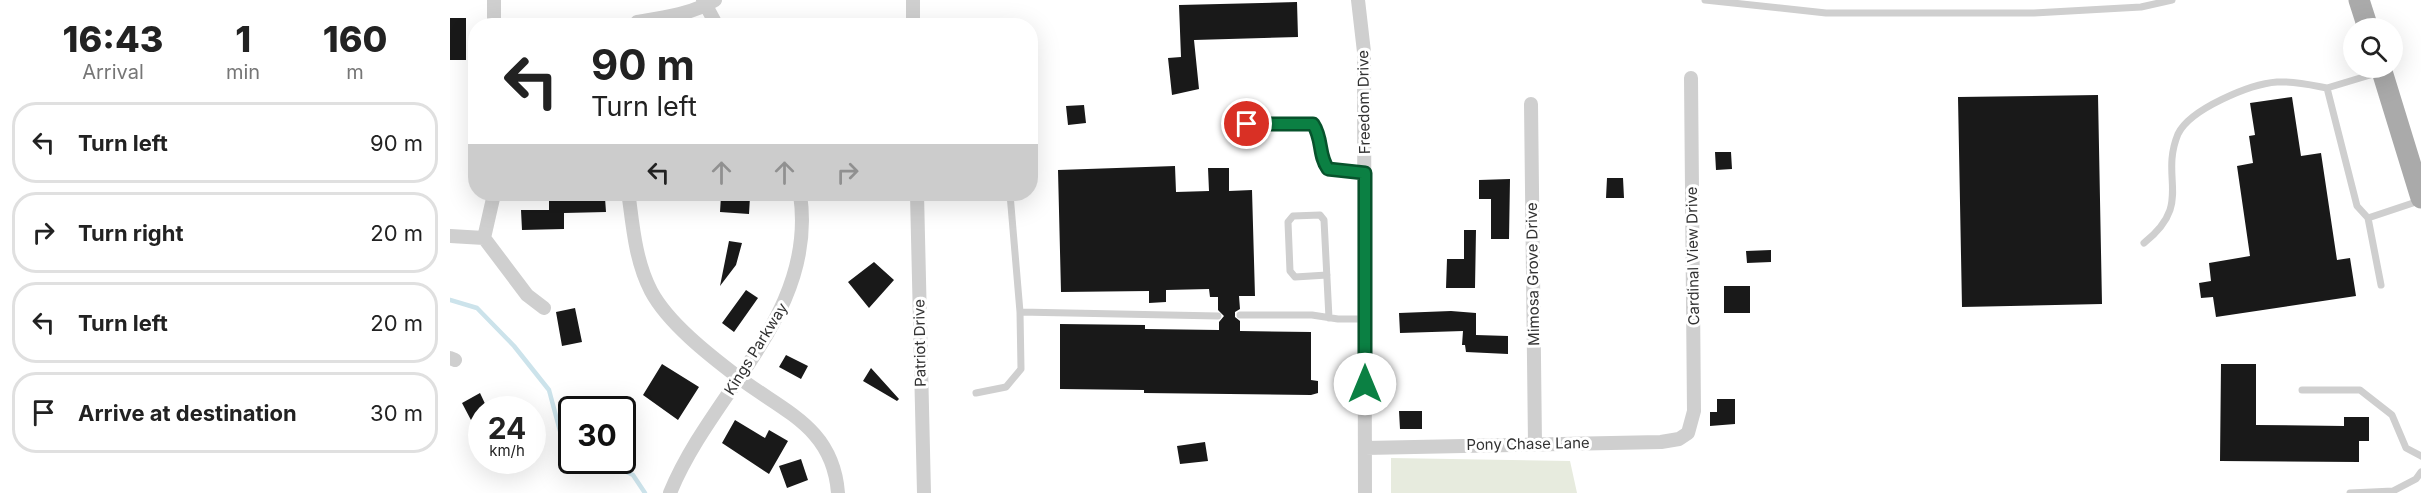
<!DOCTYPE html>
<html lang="en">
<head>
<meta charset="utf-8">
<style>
	:root { --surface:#fff; --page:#f2f2f2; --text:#222; --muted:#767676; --line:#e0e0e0 }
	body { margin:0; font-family:Inter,sans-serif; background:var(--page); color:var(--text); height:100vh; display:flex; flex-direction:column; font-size:22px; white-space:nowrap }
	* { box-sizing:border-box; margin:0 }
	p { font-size:20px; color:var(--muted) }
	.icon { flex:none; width:33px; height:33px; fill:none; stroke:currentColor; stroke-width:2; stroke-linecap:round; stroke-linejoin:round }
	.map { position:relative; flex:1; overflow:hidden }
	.side { display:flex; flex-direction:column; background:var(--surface); width:450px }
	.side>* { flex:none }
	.banner { position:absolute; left:18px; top:18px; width:570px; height:183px; border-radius:24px; box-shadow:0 6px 24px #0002; background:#fff; color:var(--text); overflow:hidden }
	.buttons { position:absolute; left:1893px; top:18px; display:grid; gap:12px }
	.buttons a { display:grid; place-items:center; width:60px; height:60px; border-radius:50%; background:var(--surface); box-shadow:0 6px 24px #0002; font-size:30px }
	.speed { position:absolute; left:18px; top:396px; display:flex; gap:12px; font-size:30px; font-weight:700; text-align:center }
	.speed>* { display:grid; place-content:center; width:78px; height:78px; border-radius:50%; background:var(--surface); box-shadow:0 6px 24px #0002; line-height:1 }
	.speed small { font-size:15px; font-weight:400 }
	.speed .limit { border:3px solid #111; border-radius:9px; background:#fff; color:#111 }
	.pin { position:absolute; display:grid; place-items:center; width:51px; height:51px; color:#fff; margin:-26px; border:3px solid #fff; border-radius:50%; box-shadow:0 2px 6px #0007 }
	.me { position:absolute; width:66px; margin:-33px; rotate:0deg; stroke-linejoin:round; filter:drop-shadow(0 0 4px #0008) }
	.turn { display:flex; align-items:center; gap:21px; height:126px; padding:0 24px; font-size:27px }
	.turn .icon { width:78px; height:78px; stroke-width:2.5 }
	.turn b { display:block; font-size:42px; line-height:51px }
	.lanes { display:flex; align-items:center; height:57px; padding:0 24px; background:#0003; justify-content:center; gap:30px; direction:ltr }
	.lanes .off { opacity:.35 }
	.eta { display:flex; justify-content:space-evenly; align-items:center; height:102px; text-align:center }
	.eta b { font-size:36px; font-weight:800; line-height:42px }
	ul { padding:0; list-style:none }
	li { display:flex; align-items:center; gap:18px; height:81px; margin:0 12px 9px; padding:0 12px; border:3px solid var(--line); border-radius:24px }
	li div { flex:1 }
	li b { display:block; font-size:22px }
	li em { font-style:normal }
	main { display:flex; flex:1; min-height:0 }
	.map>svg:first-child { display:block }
</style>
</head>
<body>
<main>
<section class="side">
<div class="eta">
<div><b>16:43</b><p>Arrival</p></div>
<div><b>1</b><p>min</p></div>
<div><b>160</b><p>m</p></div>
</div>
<ul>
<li><svg class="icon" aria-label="left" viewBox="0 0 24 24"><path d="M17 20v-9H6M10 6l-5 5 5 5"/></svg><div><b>Turn left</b></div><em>90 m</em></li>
<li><svg class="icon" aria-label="right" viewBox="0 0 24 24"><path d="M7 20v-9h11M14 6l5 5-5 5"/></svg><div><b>Turn right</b></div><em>20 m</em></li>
<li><svg class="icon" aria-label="left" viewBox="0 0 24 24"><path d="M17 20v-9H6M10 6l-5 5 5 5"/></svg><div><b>Turn left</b></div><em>20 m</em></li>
<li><svg class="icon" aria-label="arrive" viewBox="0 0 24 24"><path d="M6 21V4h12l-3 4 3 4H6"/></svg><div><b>Arrive at destination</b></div><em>30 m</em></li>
</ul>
</section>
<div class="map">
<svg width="1971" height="493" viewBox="0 0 1971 493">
	<rect width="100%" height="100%" fill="#fff"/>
	<path fill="#e7ebde" d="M941,458L1120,461L1127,493H941Z"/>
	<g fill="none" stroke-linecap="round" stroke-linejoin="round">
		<path stroke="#cce3eb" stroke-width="4.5" d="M0,300L27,308L64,346L99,390L110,431L122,445
			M153,460L183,475L195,493"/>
	</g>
	<path fill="#191919" d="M847,2L848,37L744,40L749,89L722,95L718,58L731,57L729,5Z
		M0,18H16V60H0Z
		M1648,95L1652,304L1512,307L1508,97Z
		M1842,97L1851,156L1871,153L1887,260L1900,258L1906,296L1766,317L1763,297L1751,298L1749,283L1761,281L1759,263L1800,256L1787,166L1803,163L1799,136L1805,135L1800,103Z
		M634,105L636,123L618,125L616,106Z
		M1265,152H1281L1282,169L1266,170Z
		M725,166L726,192L759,191L758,168H779V191L802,190L805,296H789L790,309L785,312V317L790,321V331L861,332V380L868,381V393L861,395L694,393V390L610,389V324L695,325V329L769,330V322L774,316L768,310V297H760L759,289L716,290V302L699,303V291L611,292L608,170Z
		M1157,178H1173L1174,198H1156Z
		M1060,179L1059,239H1041V199H1029V180Z
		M99,194H148V199L155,198L156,212L114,213V229L72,230L71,210H99Z
		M271,196L300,197L299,214L270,212Z
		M1014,230H1026L1025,288H996L997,259H1014Z
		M279,241L292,243L286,265L270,286Z
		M1321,250V262L1297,263L1296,251Z
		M424,262L444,280L419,308L398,282Z
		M1274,286H1300V313H1274Z
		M296,290L308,298L284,332L272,323Z
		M125,308L132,342L112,346L106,312Z
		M1001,311L1026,313V335L1058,336V354L1016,352L1015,345H1012L1013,331L950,333L949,313Z
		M336,355L358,366L351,379L329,367Z
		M212,364L249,387L228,420L193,395Z
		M1771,364H1806V425L1894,426V417H1919V441H1909V462L1770,461Z
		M421,368L449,399L447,401L413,381Z
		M30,393L38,410H32V441L12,403Z
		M1267,399H1285V424L1260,426V412H1267Z
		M949,411H972V429H950Z
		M285,420L315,438L319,430L338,441L319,474L272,443Z
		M755,442L758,461L730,464L727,446Z
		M351,459L358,480L337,488L329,466Z"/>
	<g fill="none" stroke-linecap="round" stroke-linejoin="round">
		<path stroke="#cfcfcf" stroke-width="7" d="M1255,0L1376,13H1584L1691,7L1722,0
			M1930,72L1877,88L1907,206L1918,218L1931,285
			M779,125L852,122L863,124C873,139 868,155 878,169L915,173
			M1918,218L1969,201
			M1694,243C1744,203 1709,180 1728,134C1740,109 1800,84 1827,82C1844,81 1861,85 1877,88
			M877,275L845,277L840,271L838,222L843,216L870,215L874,220L879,318
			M570,312L768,316
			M790,315H862L888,319H915
			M1852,390H1910L1942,415L1956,448L1971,456
			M526,393L556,387L571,369L570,312L560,194
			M1941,492L1966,479L1971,472
			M1900,493L1943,491"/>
		<path stroke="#cfcfcf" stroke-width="14" d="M253,0L267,26
			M463,0V26
			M908,0L914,52L915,493
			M187,22C212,18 242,14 265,0
			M44,26V0
			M1081,104L1085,444
			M467,194L474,493
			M179,198C183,229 186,262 201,291C218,323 259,355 288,377C334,412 383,427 388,493
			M0,236L34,238
			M34,238L77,295L94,308
			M34,238L44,194
			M0,358L5,360
			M915,448L1211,442L1229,439L1238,433L1244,411L1241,78
			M220,493C262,390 368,314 350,194"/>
		<path stroke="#aaa" stroke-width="21" d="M1909,0L1918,28
			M1931,68L1971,198"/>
	</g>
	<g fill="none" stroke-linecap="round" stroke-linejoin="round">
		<g stroke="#07532c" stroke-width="15">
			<path id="route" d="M797,124H863C873,139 868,155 878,169L915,173V384"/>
		</g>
		<use href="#route" stroke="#0b8043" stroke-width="10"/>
	</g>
	<g text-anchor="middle" stroke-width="6" stroke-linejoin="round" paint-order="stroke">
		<g font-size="15" fill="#323232" stroke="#fff">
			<text transform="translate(914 102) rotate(-91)" y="5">Freedom Drive</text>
			<text transform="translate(1243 256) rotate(-91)" y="5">Cardinal View Drive</text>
			<text transform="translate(1083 274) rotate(-91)" y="5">Mimosa Grove Drive</text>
			<text transform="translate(470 343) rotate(-91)" y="5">Patriot Drive</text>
			<text transform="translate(306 349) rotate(-58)" y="5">Kings Parkway</text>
			<text transform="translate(1078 444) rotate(-1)" y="5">Pony Chase Lane</text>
		</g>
	</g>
</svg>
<div class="buttons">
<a><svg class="icon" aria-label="search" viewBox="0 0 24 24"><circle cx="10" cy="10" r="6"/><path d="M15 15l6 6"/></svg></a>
</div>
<div class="speed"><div>24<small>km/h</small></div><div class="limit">30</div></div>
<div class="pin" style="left:797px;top:124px;background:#d93025"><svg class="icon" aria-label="arrive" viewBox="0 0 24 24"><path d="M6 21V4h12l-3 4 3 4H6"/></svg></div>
<svg class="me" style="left:915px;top:384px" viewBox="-20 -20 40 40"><circle r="19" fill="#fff"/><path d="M0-13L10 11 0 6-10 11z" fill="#0b8043"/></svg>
<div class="banner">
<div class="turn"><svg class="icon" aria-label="left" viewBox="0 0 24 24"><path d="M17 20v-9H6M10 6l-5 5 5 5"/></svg><div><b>90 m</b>Turn left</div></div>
<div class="lanes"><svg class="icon" aria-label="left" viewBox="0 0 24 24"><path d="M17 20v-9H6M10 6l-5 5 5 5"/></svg><svg class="icon off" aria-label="ahead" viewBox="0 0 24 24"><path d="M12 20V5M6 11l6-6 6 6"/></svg><svg class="icon off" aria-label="ahead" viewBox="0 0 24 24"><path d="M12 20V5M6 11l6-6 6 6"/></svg><svg class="icon off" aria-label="right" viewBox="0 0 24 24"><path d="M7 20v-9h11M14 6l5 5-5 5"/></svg></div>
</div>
</div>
</main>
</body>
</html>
